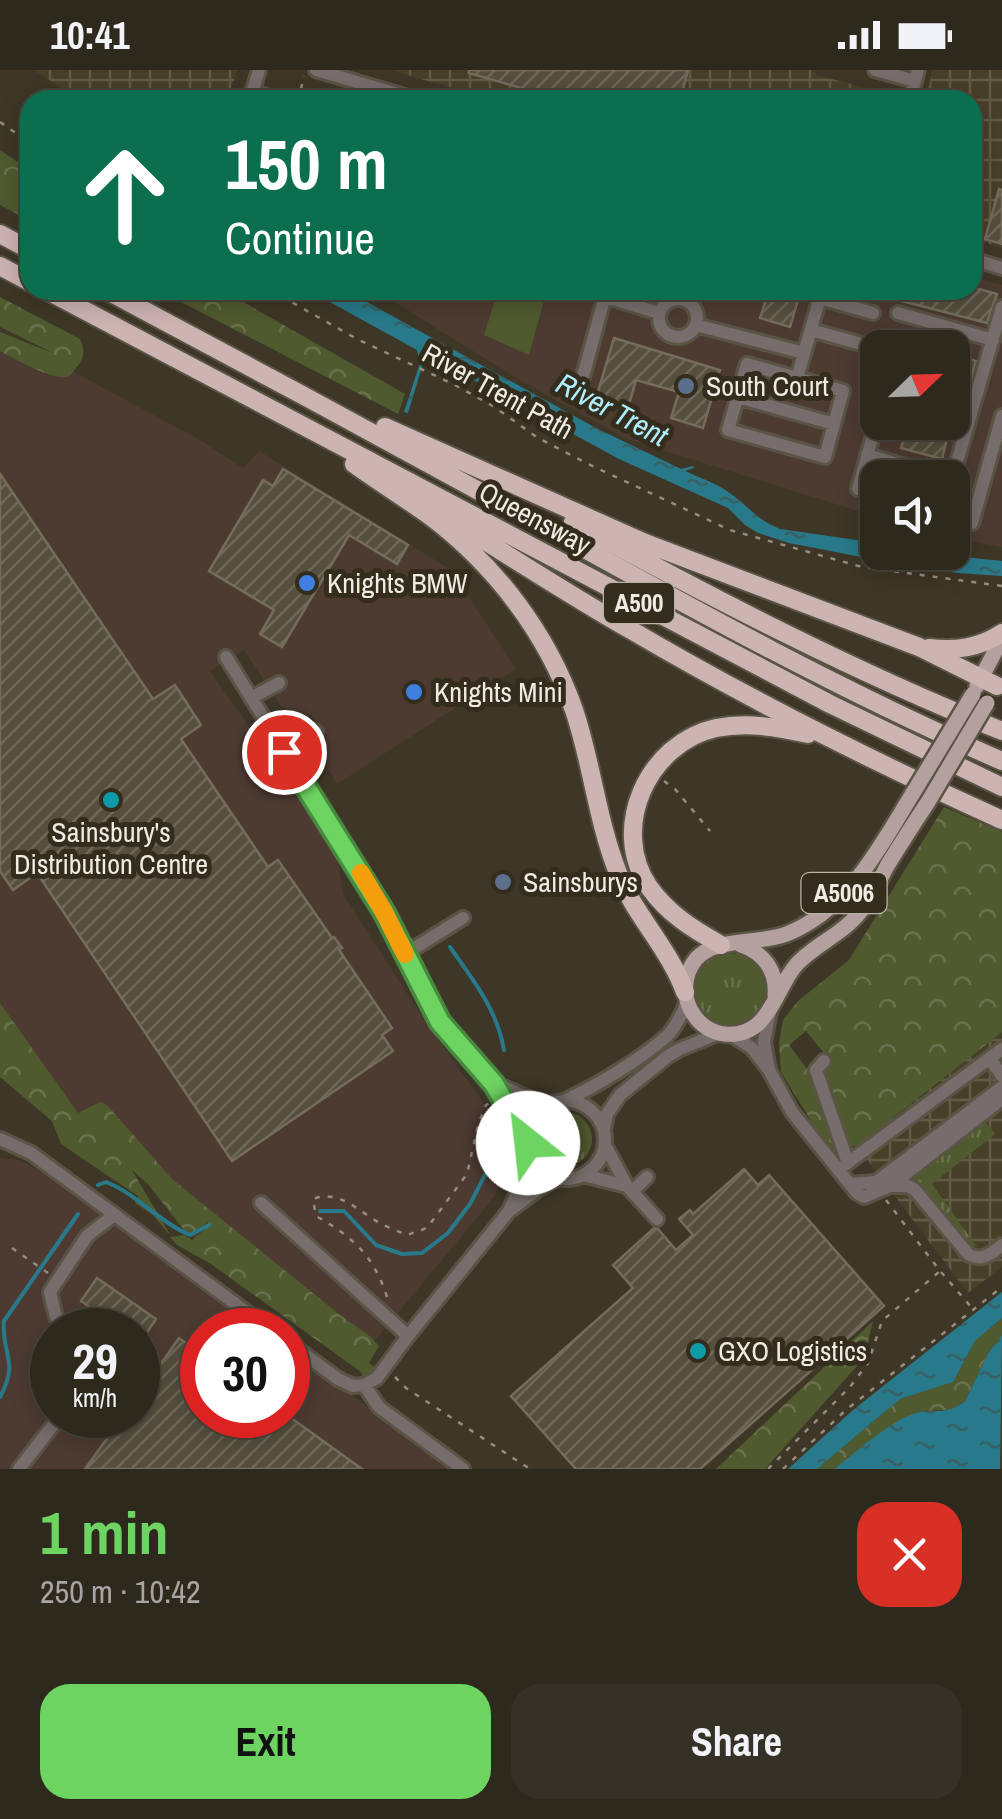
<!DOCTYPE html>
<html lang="en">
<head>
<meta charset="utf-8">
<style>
	:root { --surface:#2e291d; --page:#363126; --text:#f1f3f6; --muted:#a7a6a4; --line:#49453b; --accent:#6dd361 }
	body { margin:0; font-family:"Archivo Narrow",sans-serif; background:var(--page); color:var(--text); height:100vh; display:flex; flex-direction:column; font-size:38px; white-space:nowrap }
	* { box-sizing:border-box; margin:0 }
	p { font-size:32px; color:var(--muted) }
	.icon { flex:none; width:55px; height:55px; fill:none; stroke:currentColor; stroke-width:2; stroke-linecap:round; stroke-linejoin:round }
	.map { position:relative; height:1399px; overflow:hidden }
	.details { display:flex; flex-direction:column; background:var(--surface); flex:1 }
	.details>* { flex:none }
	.top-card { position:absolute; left:20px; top:20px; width:962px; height:210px; border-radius:30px; box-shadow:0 5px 25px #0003,0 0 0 2px var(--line); background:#0b6e4f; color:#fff; overflow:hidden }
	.needle { width:65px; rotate:67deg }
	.tools { position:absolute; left:860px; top:260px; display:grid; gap:20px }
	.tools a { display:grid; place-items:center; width:110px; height:110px; border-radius:20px; background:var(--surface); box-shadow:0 5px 25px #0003,0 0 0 2px var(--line); font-size:50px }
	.speed { position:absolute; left:30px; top:1238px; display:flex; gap:20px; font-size:50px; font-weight:700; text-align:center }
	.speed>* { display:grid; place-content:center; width:130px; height:130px; border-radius:50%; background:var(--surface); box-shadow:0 5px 25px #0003,0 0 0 2px var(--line); line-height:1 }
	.speed small { font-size:25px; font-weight:400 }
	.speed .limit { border:15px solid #d22; background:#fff; color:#111 }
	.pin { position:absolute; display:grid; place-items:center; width:85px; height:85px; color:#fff; margin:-42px; border:5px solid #fff; border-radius:50%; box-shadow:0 2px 10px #0007 }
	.me { position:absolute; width:110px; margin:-55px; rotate:331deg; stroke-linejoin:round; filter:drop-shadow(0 0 8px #0008) }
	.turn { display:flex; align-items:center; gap:35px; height:210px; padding:0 40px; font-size:45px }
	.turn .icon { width:130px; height:130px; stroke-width:2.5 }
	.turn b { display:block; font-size:70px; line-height:85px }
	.round { display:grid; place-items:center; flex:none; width:105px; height:105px; border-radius:30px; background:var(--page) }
	.overview { display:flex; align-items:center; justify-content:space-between; height:170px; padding:0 40px }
	h1 { font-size:60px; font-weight:700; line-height:75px; color:var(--accent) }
	.primary-button { display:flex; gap:20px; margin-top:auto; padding:20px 40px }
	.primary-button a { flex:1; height:115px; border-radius:30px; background:var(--accent); color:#111; font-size:40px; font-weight:700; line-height:115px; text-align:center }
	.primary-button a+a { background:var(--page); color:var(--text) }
	.status { display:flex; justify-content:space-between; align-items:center; height:70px; padding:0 50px; background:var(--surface); direction:ltr }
	.status svg { height:28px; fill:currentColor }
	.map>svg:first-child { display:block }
</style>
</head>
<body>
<div class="status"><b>10:41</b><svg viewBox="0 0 49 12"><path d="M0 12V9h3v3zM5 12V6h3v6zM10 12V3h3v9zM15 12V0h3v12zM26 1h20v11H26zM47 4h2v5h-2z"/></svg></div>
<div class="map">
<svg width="1002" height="1399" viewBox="0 0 1002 1399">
	<defs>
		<pattern id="industrial-grid" width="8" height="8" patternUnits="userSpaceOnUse" patternTransform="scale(2.5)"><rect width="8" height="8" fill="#483f28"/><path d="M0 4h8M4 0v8" fill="none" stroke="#635b47"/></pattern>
		<pattern id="grass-tufts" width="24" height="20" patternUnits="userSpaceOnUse" patternTransform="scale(2.5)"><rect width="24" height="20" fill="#505a2f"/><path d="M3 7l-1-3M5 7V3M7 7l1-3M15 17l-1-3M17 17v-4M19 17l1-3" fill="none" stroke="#6a724d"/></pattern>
		<pattern id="forest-crowns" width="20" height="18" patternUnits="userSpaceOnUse" patternTransform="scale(2.5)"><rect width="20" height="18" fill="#505a2f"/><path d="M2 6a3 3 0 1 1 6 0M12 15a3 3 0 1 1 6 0" fill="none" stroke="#6a724d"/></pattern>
		<pattern id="water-ripples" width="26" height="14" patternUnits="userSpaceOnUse" patternTransform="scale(2.5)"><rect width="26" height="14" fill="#287a8a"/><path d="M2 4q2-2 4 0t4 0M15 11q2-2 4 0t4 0" fill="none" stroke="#386067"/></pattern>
		<pattern id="building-hatch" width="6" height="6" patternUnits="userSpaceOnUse" patternTransform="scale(2.5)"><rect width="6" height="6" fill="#564f3f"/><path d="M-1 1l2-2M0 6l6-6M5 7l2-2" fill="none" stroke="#6f685b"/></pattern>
	</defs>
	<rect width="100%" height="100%" fill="#3e3727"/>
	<path fill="#4d3b32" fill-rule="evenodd" d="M973,207L1002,215V477L953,468L952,408H878L877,447L627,369L518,309L375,220H972ZM878,278H952V352H878Z
		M0,262L198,369L243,398L259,381L451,500L516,599L337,714L312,671L321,663L311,645L284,641L244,580L210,601L335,778L344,826L427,954L508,1067L507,1100L495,1126L367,1280L184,1161L148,1114L137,1104L102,1078L52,1051L0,1007Z
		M0,1088L20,1090L58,1113L261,1260H202V1345H288V1279L453,1399H0ZM52,1260H138V1345H52Z"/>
	<path fill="url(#industrial-grid)" d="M34,0H238L226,30H80Z
		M390,0H817L816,5L902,27V30H810V27L781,20L778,30H493Z
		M933,0H1002V178L973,169L972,30H925Z
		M1002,962V1197L968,1223L857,1076Z"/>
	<path fill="url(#grass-tufts)" d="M694 919a36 36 0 1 1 72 0a36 36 0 1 1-72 0Z
		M538 1069a27 27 0 1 1 54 0a27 27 0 1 1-54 0Z
		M983,1049L995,1064L932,1114L977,1177L969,1174L918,1113L912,1110L902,1111Z"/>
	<path fill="url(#forest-crowns)" d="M0,80L30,100V151L0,135Z
		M158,220H222L405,324L398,344Z
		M0,227L80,269C84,278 85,284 80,293C79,294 71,305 69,306C57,313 13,288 0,281V262L55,284L0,257Z
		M944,737L1002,762V962L857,1076L846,1077L823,1004L828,988L806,961L789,975L816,1011L840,1078L834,1079L821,1067L781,1002L779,973L783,950L798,931L849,890Z
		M0,933L78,1043L100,1032L106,1034L173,1110L340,1245L371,1267L379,1276L369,1293L376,1298L370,1312L363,1307L361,1302L211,1194L177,1175L170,1167L184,1165L192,1170L209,1156L208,1152L188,1165L148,1114L132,1100L169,1163H168L153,1145L135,1133L138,1126L61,1074L52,1051L0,1007Z
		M1002,1248V1265L989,1282L965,1331L951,1340L924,1341L886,1359L835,1399H817L900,1329L953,1312L975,1271Z
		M873,1251L864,1288L765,1399H716Z"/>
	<path fill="#505a2f" d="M498,220H547L529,285L484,265Z"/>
	<path fill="url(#water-ripples)" d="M308,220H345L596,358L681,399L693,396L694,398L685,401C700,408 719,414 731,424C752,439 754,448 780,459L877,473L878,482L928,483L1002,491V506L958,503L882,491L789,473L758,463L745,455L728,438L619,389L426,284L408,343L404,342L420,293L417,280Z
		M1002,1222V1248L975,1271L953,1312L900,1329L817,1399H788L853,1340Z
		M1002,1265L1000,1399H835C854,1383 890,1352 913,1344C933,1337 946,1347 965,1331L989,1282Z"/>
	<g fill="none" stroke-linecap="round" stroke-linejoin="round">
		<path stroke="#287a8a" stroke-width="4" d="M450,877C473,910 497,939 504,980
			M98,1115L106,1112C137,1124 159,1152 190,1165L209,1155
			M320,1141H344L376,1175L402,1184L422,1183L448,1163L470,1134L486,1103L493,1061
			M0,1327C20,1290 1,1285 4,1251L78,1144"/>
	</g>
	<path fill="url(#building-hatch)" stroke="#746d5b" stroke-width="2.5" d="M469,0H688L680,30H563L469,3Z
		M999,119L1002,120V174L985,169Z
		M972,217L997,224L987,253L898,230L901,220H972Z
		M769,220H801L790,257L760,248Z
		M614,268L720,300L703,358L671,348L679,322L636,310L629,335L597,325Z
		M952,284L976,291L967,322L952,318Z
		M908,352H923L949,360L942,389L901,378Z
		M283,399L408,475L397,494L349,465L282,577L260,564L274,540L209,501L263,410L273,416Z
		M0,404L153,629L175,615L201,655L181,669L268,797L278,790L332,868L334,867L342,878L339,880L392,958L382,965L393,981L232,1091L37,803L13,820L0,801Z
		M744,1099L758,1115L769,1105L884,1236L700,1399H576L511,1326L633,1218L613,1195L654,1158L658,1159L676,1180L693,1165L679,1149L690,1140L693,1144Z
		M97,1208L156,1249L138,1276V1260H122L81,1231Z
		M179,1268L202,1285V1345H287L362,1399H85L124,1345H138V1326Z"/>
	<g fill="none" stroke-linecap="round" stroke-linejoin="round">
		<g stroke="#5a5445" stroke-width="18">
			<path id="minor" d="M316,0L418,30
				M875,0L915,11
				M252,22L282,30
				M250,30L259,0
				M910,30L918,0
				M972,189L1002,198
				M583,220L659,243
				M820,228L873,243
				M659 248a19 19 0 1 1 38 0a19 19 0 1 1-38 0Z
				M898,243L993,270
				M696,255L804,283
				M811,260L865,275
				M747,294L843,321L825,387L728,360Z
				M797,308L822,220
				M582,310L605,226
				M738,327L834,354
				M952,337L971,342
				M867,385L946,408
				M952,409L1002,237
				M858,419L877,351
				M972,453L1002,346
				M226,587L384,842L440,952L494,1013L528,1073
				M251,628L279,613
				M284,681L316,661
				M405,884L463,848
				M730,964L752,978L769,1000L764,972L770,942
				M990,989L1002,1006
				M824,991L816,1000L848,1093
				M769,1000L792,1042L857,1123L864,1127L890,1116L1002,1029
				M494,1013L548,1036
				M566,1030C598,1015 641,989 667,966C676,957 682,944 687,932
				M527 1070a39 39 0 1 1 78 0a39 39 0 1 1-78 0Z
				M604,1060L607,1044L620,1025L668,986L680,979L720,963
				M0,1069L31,1083L271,1260
				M605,1075L627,1116L657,1149
				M838,1100L1002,979
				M583,1105L627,1116
				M850,1114L876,1112L1002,1017
				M890,1116H908L915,1120L969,1185C984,1191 991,1184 1002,1175
				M632,1122L647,1107
				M261,1133L408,1266
				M512,1139L543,1116L560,1108
				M72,1260L56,1247L50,1222L87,1166L114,1145
				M288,1272L338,1309L353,1316L364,1315L377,1308L408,1266L509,1141L532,1089
				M364,1315L379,1337L463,1399
				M19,1399L61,1345"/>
		</g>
		<g stroke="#5a5445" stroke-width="20">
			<path id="major" d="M977,616L1002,568
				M913,723C881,775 849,838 789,863C762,875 716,866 696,889C683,905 682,929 694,945C701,956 713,963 725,964C769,968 774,921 796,895C814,875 843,864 860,842C871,828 879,812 887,796C900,775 914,753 928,732
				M741,875C764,883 777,901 775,925"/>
		</g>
		<g stroke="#5a5445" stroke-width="22">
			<path id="highway" d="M0,164L30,180
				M0,196L30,212
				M46,220L830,634L1002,717
				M106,220C253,298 399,377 545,457C695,540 845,623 1002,691
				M385,357L645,473L919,577L997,616
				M354,394C379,412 405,428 430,446C495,495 547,563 574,640C592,693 597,750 618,803C635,846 669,878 685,922
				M424,433C493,475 561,520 631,560C750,630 876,693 1002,750
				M573,452C712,528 854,602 1002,661
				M929,578C956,581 979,578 1002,563
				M721,875C693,859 668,844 649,817C609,758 648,673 716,658C747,652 777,657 808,664"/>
		</g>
		<path stroke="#938e81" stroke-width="2.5" stroke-dasharray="5 8" stroke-linecap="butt" d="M301,19L304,6
			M0,52L30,73
			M270,220L357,269L453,314L493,336L538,368L588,394L730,460L862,497L1002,516
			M664,711L675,719L710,761
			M12,1178L48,1203
			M941,1202L972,1238
			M387,1227C374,1186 353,1167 316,1146L313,1129C338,1119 357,1140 378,1152C387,1157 397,1161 407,1165L427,1158L467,1104L478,1055L486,1035L492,1032
			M395,1307L406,1318L530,1399
			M768,1399L850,1317L868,1293L882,1251L940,1201L886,1130
			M783,1399L846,1340L1002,1217"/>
		<use href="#minor" stroke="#766d6c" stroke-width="12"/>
		<use href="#major" stroke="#b4a09f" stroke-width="15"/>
		<use href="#highway" stroke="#ccb4b3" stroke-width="18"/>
		<g stroke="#5a5445" stroke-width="20" stroke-linecap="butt">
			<path id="major-bridge" d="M913,723L973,624
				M928,732L987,633"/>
		</g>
		<use href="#major-bridge" stroke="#b4a09f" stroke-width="15"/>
	</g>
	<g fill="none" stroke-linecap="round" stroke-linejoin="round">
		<g stroke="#47893f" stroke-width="25">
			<path id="route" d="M284,682L384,842L440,952L494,1014L528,1073"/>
		</g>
		<use href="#route" stroke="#6dd361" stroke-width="18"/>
		<path stroke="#f59e0b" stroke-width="18" d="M361,803L384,842L405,884"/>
	</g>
	<g fill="#5c6f8a" stroke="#342d1e" stroke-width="4">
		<circle cx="686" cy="316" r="10"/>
		<circle cx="503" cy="812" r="10"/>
	</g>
	<g fill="#3f7fe0" stroke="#342d1e" stroke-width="4">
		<circle cx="307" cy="513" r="10"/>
		<circle cx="414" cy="622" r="10"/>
	</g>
	<g fill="#0f9aa8" stroke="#342d1e" stroke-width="4">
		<circle cx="111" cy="730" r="10"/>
		<circle cx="698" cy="1281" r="10"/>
	</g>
	<g text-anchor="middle" stroke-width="10" stroke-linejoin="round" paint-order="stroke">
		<g fill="#342d1e" stroke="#b8b3a8" stroke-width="2.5">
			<rect x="604" y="513" width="70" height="40" rx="8"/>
			<rect x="801.5" y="803" width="85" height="40" rx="8"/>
		</g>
		<g font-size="25" font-weight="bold" fill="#f0ece3">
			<text x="639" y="542">A500</text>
			<text x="844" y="832">A5006</text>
		</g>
		<g font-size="28" fill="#f0ece3" stroke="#342d1e" text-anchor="start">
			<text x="706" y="326">South Court</text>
			<text x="327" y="523">Knights BMW</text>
			<text x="434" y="632">Knights Mini</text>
			<text x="111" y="772" text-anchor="middle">Sainsbury's<tspan x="111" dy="32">Distribution Centre</tspan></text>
			<text x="523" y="822">Sainsburys</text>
			<text x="718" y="1291">GXO Logistics</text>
		</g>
		<g font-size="28" fill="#f0ece3" stroke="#342d1e">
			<text transform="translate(498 321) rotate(29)" y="10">River Trent Path</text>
			<text transform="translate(535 448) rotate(28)" y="10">Queensway</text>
		</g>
		<g font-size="30" font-style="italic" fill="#aeedfb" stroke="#342d1e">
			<text transform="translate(612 340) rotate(28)" y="10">River Trent</text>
		</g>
	</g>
</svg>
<div class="tools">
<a><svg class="needle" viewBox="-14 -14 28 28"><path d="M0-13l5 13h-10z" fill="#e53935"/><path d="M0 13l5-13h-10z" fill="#a7a6a4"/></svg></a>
<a><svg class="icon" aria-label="sound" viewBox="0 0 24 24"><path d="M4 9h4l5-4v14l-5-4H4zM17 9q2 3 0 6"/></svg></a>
</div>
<div class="speed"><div>29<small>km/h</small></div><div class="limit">30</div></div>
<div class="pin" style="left:284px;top:682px;background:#d93025"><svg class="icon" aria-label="arrive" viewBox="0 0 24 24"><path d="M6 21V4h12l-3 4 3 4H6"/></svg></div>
<svg class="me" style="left:528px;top:1073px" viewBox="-20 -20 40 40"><circle r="19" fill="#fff"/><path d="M0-13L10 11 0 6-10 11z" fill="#6dd361"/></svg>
<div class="top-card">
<div class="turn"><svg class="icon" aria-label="ahead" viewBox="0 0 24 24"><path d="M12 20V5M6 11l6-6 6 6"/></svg><div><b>150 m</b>Continue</div></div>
</div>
</div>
<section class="details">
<div class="overview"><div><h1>1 min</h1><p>250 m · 10:42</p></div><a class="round" style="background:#d93025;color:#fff"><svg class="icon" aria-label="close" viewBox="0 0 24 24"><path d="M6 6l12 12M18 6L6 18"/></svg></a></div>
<div class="primary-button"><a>Exit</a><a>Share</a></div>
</section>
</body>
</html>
